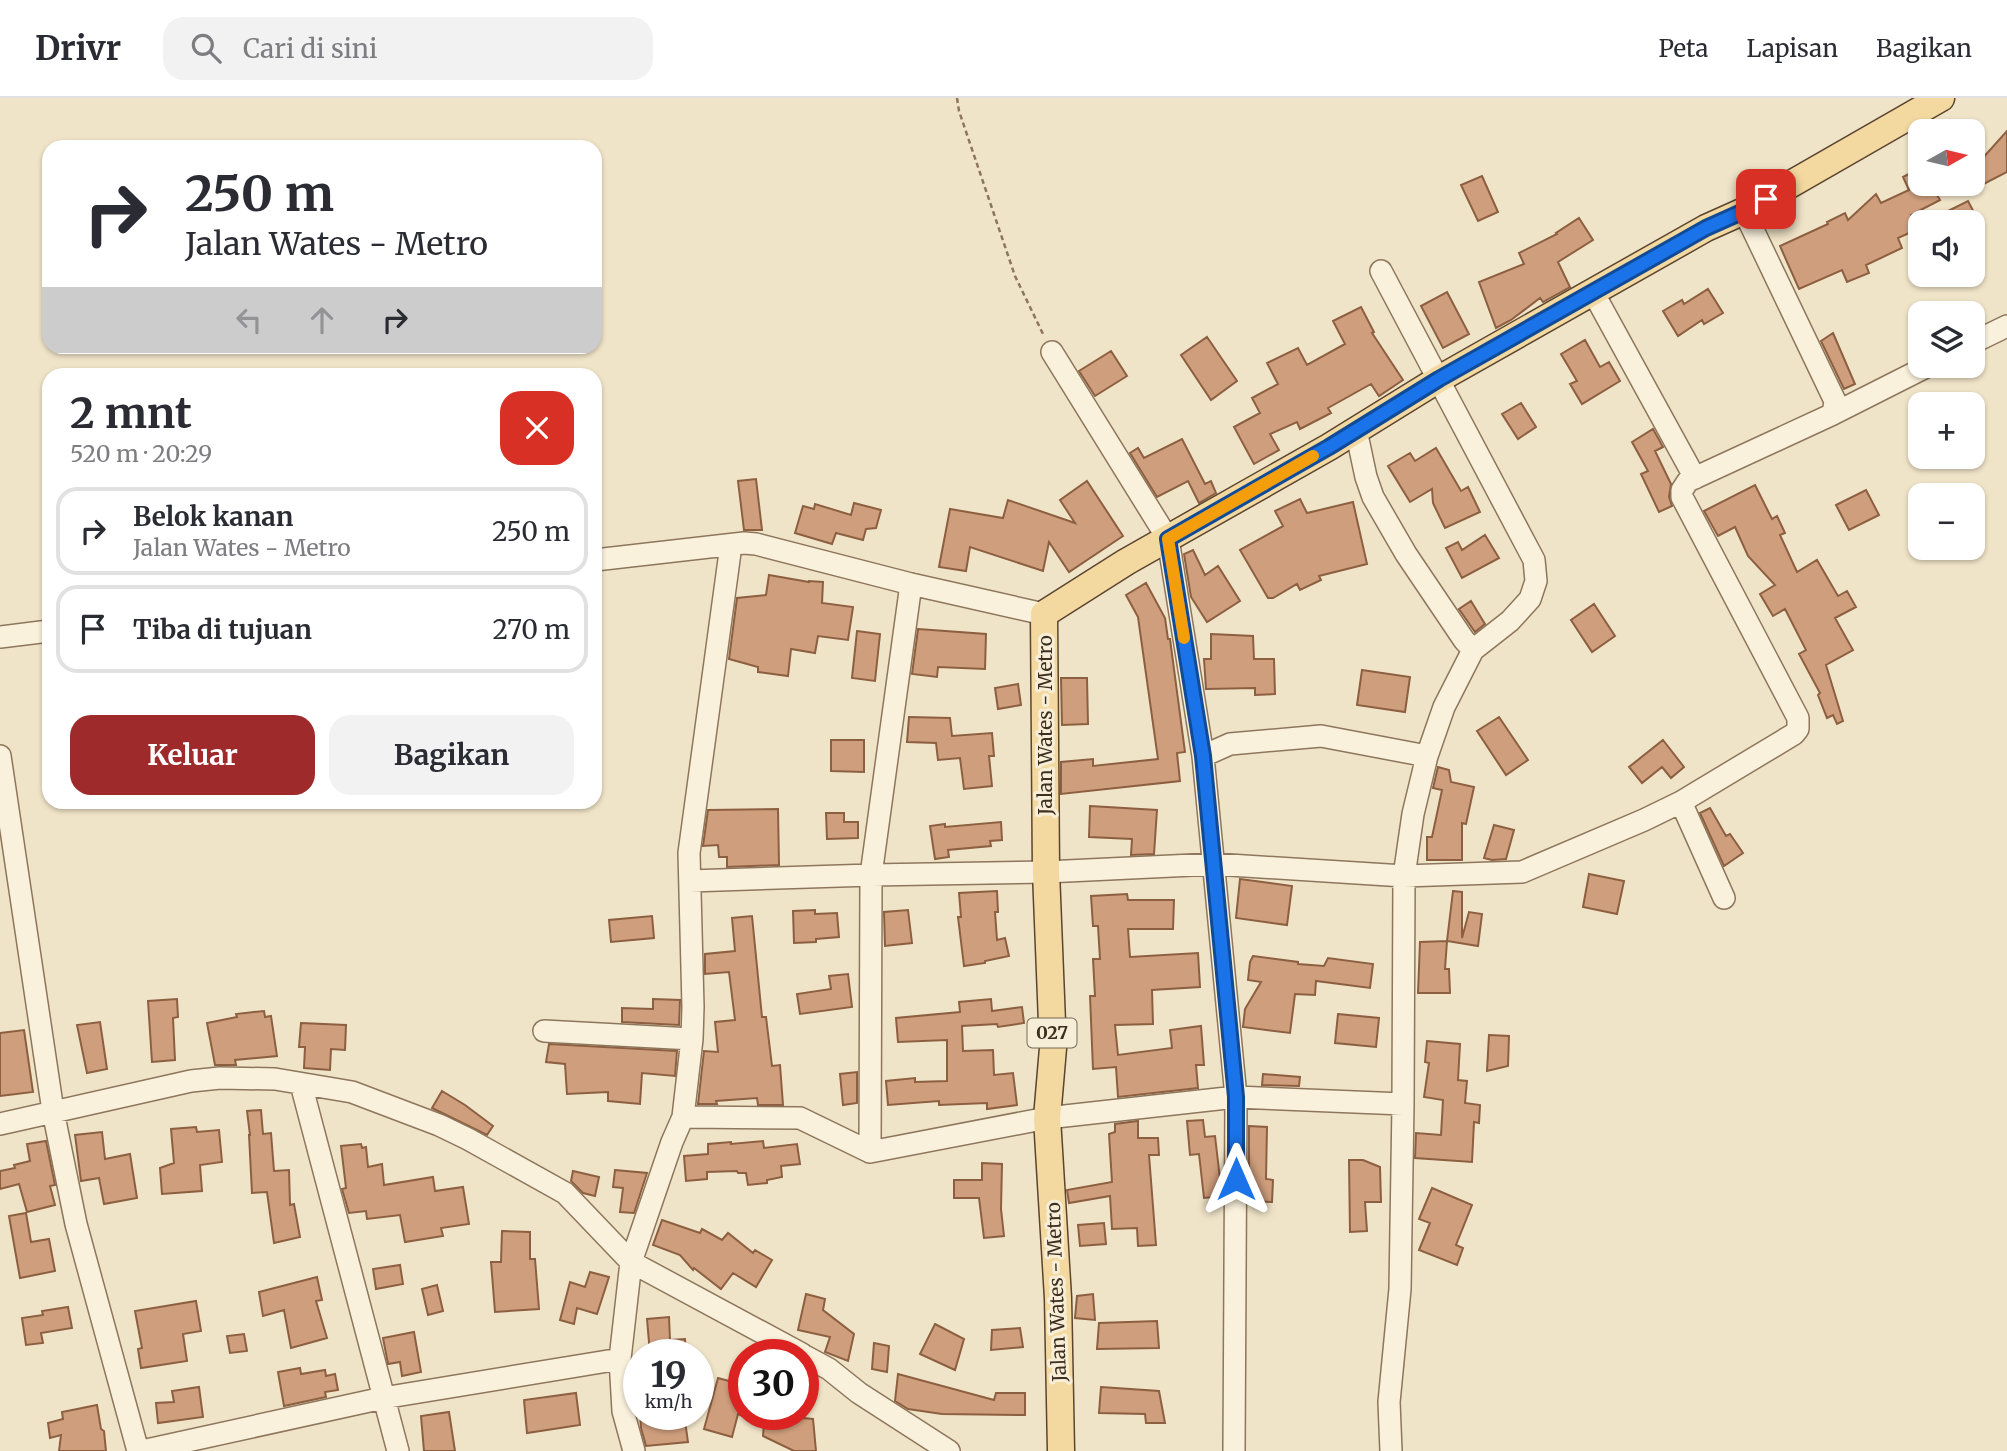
<!DOCTYPE html>
<html lang="id">
<head>
<meta charset="utf-8">
<style>
	:root { --surface:#fff; --page:#f2f2f3; --text:#2b2b33; --muted:#7c7c81; --line:#e1e1e2; --accent:#9e2a2b }
	body { margin:0; font-family:Merriweather,serif; background:var(--page); color:var(--text); height:100vh; display:flex; flex-direction:column; font-size:26px; white-space:nowrap }
	* { box-sizing:border-box; margin:0 }
	p { font-size:23px; color:var(--muted) }
	.icon { flex:none; width:38px; height:38px; fill:none; stroke:currentColor; stroke-width:2; stroke-linecap:round; stroke-linejoin:round }
	.map { position:relative; flex:1; overflow:hidden }
	.side { position:absolute; left:42px; top:270px; width:560px; height:441px; display:flex; flex-direction:column; background:var(--surface); border-radius:21px; box-shadow:0 2px 5px #0004 }
	.side>* { flex:none }
	.top-card { position:absolute; left:42px; top:42px; width:560px; height:214px; border-radius:21px; box-shadow:0 2px 5px #0004; background:#fff; color:var(--text); overflow:hidden }
	.needle { width:46px; rotate:82deg }
	.buttons { position:absolute; left:1908px; top:21px; display:grid; gap:14px }
	.buttons a { display:grid; place-items:center; width:77px; height:77px; border-radius:14px; background:var(--surface); box-shadow:0 2px 5px #0004; font-size:35px }
	.speed { position:absolute; left:623px; top:1241px; display:flex; gap:14px; font-size:35px; font-weight:700; text-align:center }
	.speed>* { display:grid; place-content:center; width:91px; height:91px; border-radius:50%; background:var(--surface); box-shadow:0 2px 5px #0004; line-height:1 }
	.speed small { font-size:18px; font-weight:400 }
	.speed .limit { border:10px solid #d22; background:#fff; color:#111 }
	.pin { position:absolute; display:grid; place-items:center; width:60px; height:60px; color:#fff; margin:-30px; border-radius:14px; box-shadow:0 4px 10px #0006 }
	.me { position:absolute; width:77px; margin:-38px; rotate:0deg; stroke-linejoin:round; filter:drop-shadow(0 0 5px #0008) }
	.turn { display:flex; align-items:center; gap:24px; height:147px; padding:0 28px; font-size:32px }
	.turn .icon { width:91px; height:91px; stroke-width:2.5 }
	.turn b { display:block; font-size:49px; line-height:60px }
	.lanes { display:flex; align-items:center; height:66px; padding:0 28px; background:#0003; justify-content:center; gap:35px; direction:ltr }
	.lanes .off { opacity:.35 }
	.round { display:grid; place-items:center; flex:none; width:74px; height:74px; border-radius:21px; background:var(--page) }
	.summary { display:flex; align-items:center; justify-content:space-between; height:119px; padding:0 28px }
	h1 { font-size:42px; font-weight:700; line-height:52px }
	.primary-button { display:flex; gap:14px; margin-top:auto; padding:14px 28px }
	.primary-button a { flex:1; height:80px; border-radius:21px; background:var(--accent); color:#fff; font-size:28px; font-weight:700; line-height:80px; text-align:center }
	.primary-button a+a { background:var(--page); color:var(--text) }
	ul { padding:0; list-style:none }
	li { display:flex; align-items:center; gap:21px; height:88px; margin:0 14px 10px; padding:0 14px; border:4px solid var(--line); border-radius:21px }
	li div { flex:1 }
	li b { display:block; font-size:26px }
	li em { font-style:normal }
	header { display:flex; align-items:center; gap:42px; box-sizing:border-box; height:98px; padding:0 35px; background:var(--surface); border-bottom:2px solid var(--line) }
	header strong { font-size:33px }
	nav { display:flex; gap:38px; margin-inline-start:auto; font-size:24px }
	.search { width:490px; height:63px; background:var(--page); display:flex; align-items:center; gap:18px; box-sizing:border-box; padding:0 24px; border-radius:21px; color:var(--muted); font-size:26px }
	.map>svg:first-child { display:block }
</style>
</head>
<body>
<header>
<strong>Drivr</strong>
<div class="search"><svg class="icon" aria-label="search" viewBox="0 0 24 24"><circle cx="10" cy="10" r="6"/><path d="M15 15l6 6"/></svg>Cari di sini</div>
<nav><a>Peta</a><a>Lapisan</a><a>Bagikan</a></nav>
</header>
<div class="map">
<svg width="2007" height="1353" viewBox="0 0 2007 1353">
	<rect width="100%" height="100%" fill="#f0e4c8"/>
	<path fill="#cf9f7d" stroke="#8d5f41" stroke-width="2" d="M2007,33V74L1972,92V72Z
		M1920,70V86H1931L1940,102L1911,117L1918,131L1898,140L1902,150L1866,167L1869,175L1847,184L1842,172L1799,191L1780,148L1828,126L1827,124L1845,115L1848,122L1876,96L1881,105L1909,92L1903,79Z
		M1482,78L1498,114L1478,123L1461,87Z
		M1968,103L1979,124H1954L1948,113Z
		M1579,120L1593,142L1558,164L1570,189L1543,204L1540,200L1511,222L1496,230L1479,184L1524,166L1519,155L1557,136L1556,135Z
		M1708,191L1723,215L1704,226L1702,222L1678,238L1663,213L1682,202L1684,206Z
		M1447,194L1469,236L1443,250L1421,208Z
		M1361,209L1374,234L1372,235L1403,282L1379,298L1371,286L1328,310L1331,315L1300,331L1297,324L1270,336L1279,352L1254,366L1234,329L1260,315L1252,300L1278,286L1267,265L1298,250L1307,267L1345,246L1333,223Z
		M1833,235L1855,286L1844,291L1821,243Z
		M1207,239L1237,283L1211,302L1181,257Z
		M1585,242L1600,269L1609,264L1620,283L1582,306L1570,286L1577,283L1561,256Z
		M1111,253L1127,278L1095,298L1079,273Z
		M1521,305L1536,329L1518,341L1502,316Z
		M1653,331L1663,349L1655,353L1671,386L1669,399L1672,408L1659,414L1641,376L1648,373L1632,344Z
		M1182,341L1205,386L1211,383L1216,395L1199,405L1188,383L1157,399L1130,355L1138,350L1144,360Z
		M1436,350L1461,393L1468,389L1480,414L1445,430L1433,405L1432,391L1410,404L1388,368L1410,355L1415,363Z
		M756,381L762,432H744L738,383Z
		M1087,383L1123,438L1069,474L1049,444L1043,473L970,449L966,473L939,469L950,411L1003,420L1008,402L1075,425L1060,402Z
		M1755,387L1772,421L1777,418L1785,435L1780,437L1797,474L1817,462L1838,498L1847,493L1856,509L1835,520L1853,552L1826,567L1843,623L1837,626L1833,617L1827,620L1818,597L1820,595L1799,556L1806,552L1785,511L1773,518L1760,496L1775,487L1748,458L1735,429L1718,438L1704,413Z
		M1866,392L1879,417L1849,432L1836,407Z
		M1300,401L1307,415L1353,404L1367,466L1319,478L1321,482L1300,492L1297,486L1273,500H1268L1240,452L1283,428L1275,413Z
		M854,405L881,412L876,430L866,431L863,442L836,435L832,446L795,435L803,408L814,411L815,406L851,417Z
		M1485,437L1499,460L1462,480L1446,450L1458,444L1462,452Z
		M1193,452L1205,477L1218,468L1240,503L1207,524L1191,499L1184,456Z
		M769,477L809,484V483L823,484L822,505L853,509L848,542L818,538L815,555L791,551L788,578L758,574V569L729,561L737,500L766,497Z
		M1146,485L1165,520L1168,541H1170L1185,654L1177,655L1180,683L1061,696V664L1093,661V668L1158,661L1138,519L1126,497Z
		M1471,503L1485,526L1475,534L1459,511Z
		M1594,506L1615,538L1592,554L1571,522Z
		M918,531L986,536L985,571L938,569L937,579L912,576Z
		M857,533L880,536L875,583L852,580Z
		M1211,536L1253,538L1254,561H1274L1275,596L1255,597V590L1206,591L1204,561H1211Z
		M1362,572L1410,579L1405,614L1357,607Z
		M1061,580H1087L1088,626L1062,627Z
		M1018,586L1021,607L998,611L995,590Z
		M909,619L950,620L952,638L992,635L994,658H989L992,688L964,691L960,660L938,662L936,645L907,644Z
		M1499,619L1528,662L1506,677L1477,633Z
		M831,642H864V674L831,673Z
		M1663,642L1684,669L1671,680L1662,669L1642,685L1629,669Z
		M1438,669L1449,672L1451,684L1474,689L1466,726L1462,725V762H1427V739H1432L1442,692L1433,690Z
		M1090,708L1157,712L1154,756L1131,757L1132,741L1089,739Z
		M1710,710L1726,738L1730,736L1743,755L1724,768L1700,715Z
		M778,711L779,767L727,769V759H719L718,747L703,748L708,712Z
		M826,715H844V724H858V740L827,741Z
		M1001,724L1002,742L990,743L991,748L948,752L949,759L935,761L930,728L945,726V729Z
		M1494,727L1514,732L1506,761L1492,762L1484,760Z
		M1589,776L1624,783L1617,816L1583,809Z
		M1240,781L1292,788L1287,827L1236,820Z
		M997,793L998,814H995L997,842L1005,840L1009,858L985,863V865L964,868L958,819H961L959,795Z
		M1453,793L1462,794V840L1469,814L1482,816L1478,848L1447,843Z
		M1127,796L1128,802H1174L1173,831H1128L1130,859L1198,855L1200,889L1152,892L1153,926L1115,927L1118,957L1172,950L1170,932L1201,928L1204,967H1196L1198,990L1118,999L1116,969L1093,971L1090,898H1095L1093,861H1100L1098,828H1093L1091,798Z
		M815,812V816L837,815L839,839L816,841V844L794,845L793,813Z
		M908,812L912,845L885,848L884,814Z
		M652,818L654,840L611,844L609,822Z
		M752,818L762,919H766L772,968L780,967L783,1007H758L757,1000L716,1003L717,1006H698L704,953L718,954L715,924L735,922L729,874L705,876V856L735,853L732,820Z
		M1447,843L1445,871H1449L1450,895H1418L1420,844Z
		M1253,858L1298,864V866L1324,868L1328,860L1373,866L1370,890L1316,883L1315,897L1295,896L1290,935L1243,929L1245,911L1261,884L1248,882L1250,864Z
		M848,876L852,909L800,916L797,896L831,891L829,878Z
		M177,901L178,919L173,920L175,962L152,964L148,903Z
		M653,901L680,902L679,927L622,924V910L653,911Z
		M991,901L992,913L1022,909L1024,925L998,929L997,926L962,928L963,953L993,952L994,977L1013,975L1017,1007L987,1011V1005L939,1007V1003L888,1007L886,983L915,980V984L947,983V942L898,944L896,920L960,914L959,904Z
		M264,913L265,919L271,918L277,958L235,962L236,967H215L207,925L237,919L236,916Z
		M1338,916L1379,920L1376,949L1335,945Z
		M100,924L107,971L87,975L77,927Z
		M301,925L346,927L345,952L331,951L330,972L304,970L305,949H299Z
		M24,932L33,994L0,998V935Z
		M1489,937L1509,938L1508,968L1487,973Z
		M1427,943L1460,946L1458,982L1467,983L1465,1005L1480,1007L1479,1025L1474,1024L1472,1064L1415,1060L1416,1035L1441,1037L1443,1002L1424,999L1429,965L1425,964Z
		M549,946L677,953L675,978L642,975L640,1006L608,1003V994L567,996L565,966L546,964Z
		M857,974V1005L843,1007L840,976Z
		M1263,976L1300,979L1299,988L1262,987Z
		M442,993L465,1007L493,1028L487,1037L432,1010Z
		M261,1012L263,1036L271,1035L274,1073L289,1072L290,1107L294,1106L300,1139L274,1145L267,1094L252,1095L249,1037H250L247,1013Z
		M1203,1022L1205,1039L1215,1038L1222,1098L1204,1100L1199,1056L1190,1057L1187,1023Z
		M1138,1023V1040H1158L1159,1057H1149L1156,1147L1138,1148L1137,1130L1112,1131L1110,1098L1069,1105L1067,1092L1112,1084L1109,1036L1115,1034V1026Z
		M1249,1028L1267,1029L1266,1081L1273,1082L1272,1104L1249,1103Z
		M196,1029L197,1034L219,1032L222,1064L200,1067L202,1093L162,1096L160,1070L174,1065L171,1031Z
		M102,1034L105,1061L130,1056L137,1100L104,1106L99,1080L81,1083L75,1037Z
		M46,1043L55,1087L50,1088L55,1107L27,1114L19,1086L0,1091V1073L15,1070L14,1067L30,1063L27,1046Z
		M763,1043L764,1050L797,1046L800,1066L781,1068L782,1079L767,1082V1085L748,1087L746,1075H738L737,1073L707,1074V1081L686,1083L684,1058L708,1056V1046L731,1044V1046Z
		M361,1046L362,1050L366,1049L368,1069L382,1066L384,1087L433,1079L435,1093L463,1089L469,1126L441,1130L443,1138L405,1144L400,1117L367,1121L366,1113L349,1115L342,1091L346,1090L341,1048Z
		M1349,1062H1363L1380,1069L1381,1104H1365L1367,1133L1350,1134Z
		M982,1065L1002,1066L1001,1111L1004,1138L984,1140L979,1100H954V1082H982Z
		M615,1072L647,1075L634,1115L620,1114L623,1090L613,1089Z
		M573,1073L599,1079L595,1098L583,1095L571,1083Z
		M1432,1090L1472,1107L1456,1147L1463,1150L1457,1167L1419,1152L1430,1125L1419,1121Z
		M26,1115L31,1144L49,1141L55,1173L20,1180L9,1118Z
		M662,1122L700,1135L702,1131L722,1142L728,1135L753,1155L755,1152L772,1162L756,1189L733,1175L721,1191L694,1170L693,1172L680,1157L653,1147Z
		M1104,1125L1106,1146L1080,1148L1078,1127Z
		M502,1133L530,1134V1161H535L539,1211L495,1214L491,1164H501Z
		M400,1167L403,1186L376,1191L373,1171Z
		M590,1174L609,1179L597,1216L577,1210L574,1226L560,1222L570,1184L585,1189Z
		M317,1179L322,1202L316,1203L327,1240L291,1250L284,1212L263,1218L259,1194Z
		M437,1187L443,1213L428,1217L422,1191Z
		M806,1196L825,1201L823,1212L854,1236L848,1263L825,1254L830,1239L798,1232Z
		M1093,1196L1095,1222L1075,1220L1077,1198Z
		M196,1203L201,1233L183,1236L187,1263L141,1270L138,1251L142,1250L135,1213Z
		M68,1209L72,1230L41,1235L43,1245L26,1247L22,1220L43,1217L42,1213Z
		M669,1219L670,1242L685,1241L686,1256H650L647,1221Z
		M1157,1223L1159,1250L1097,1251L1099,1225Z
		M935,1226L964,1241L955,1272L920,1256Z
		M1020,1230L1023,1249L991,1252L992,1232Z
		M414,1234L421,1274L402,1278L400,1264L388,1266L383,1240Z
		M244,1236L247,1253L230,1255L227,1238Z
		M874,1245L889,1248L887,1274L872,1271Z
		M300,1270L301,1276L325,1272L326,1278L335,1276L338,1292L325,1294L326,1299L284,1308L278,1274Z
		M898,1276L994,1302L996,1295H1025V1317L942,1316L908,1311L895,1303Z
		M718,1280L744,1287V1316H783V1318L813,1321L816,1353H794L763,1338L764,1326L738,1316L732,1339L704,1331Z
		M199,1289L203,1319L158,1325L156,1305L174,1304L172,1293Z
		M1101,1289L1159,1293L1165,1325H1146L1145,1316L1099,1315Z
		M576,1295L580,1327L527,1335L524,1302Z
		M97,1307L101,1331L104,1333L106,1353H59L61,1337L50,1340L48,1325L63,1321L62,1314Z
		M449,1314L455,1353H424L421,1318Z
		M640,1316H684L688,1344L646,1348L641,1330Z"/>
	<g fill="none" stroke-linecap="round" stroke-linejoin="round">
		<g stroke="#8d765c" stroke-width="24">
			<path id="minor" d="M1381,173L1534,462L1536,483L1530,501L1510,523L1473,552L1444,609L1427,658L1413,716L1404,778L1403,1006L1400,1191L1389,1304L1391,1353
				M1593,194L1695,380
				M1972,245L2007,228
				M1052,254L1168,441L1203,658L1236,999L1234,1353
				M1833,316L1928,268
				M1356,332L1366,379L1373,399L1406,456L1464,542L1473,552
				M595,462L744,445L756,446L911,486L1044,516
				M0,539L49,533
				M0,658L53,1013L76,1126L138,1353
				M1203,658L1230,646L1321,638L1427,658
				M1681,704L1724,800
				M690,783L871,777L1046,774L1214,766L1404,778L1522,774L1644,722L1681,704L1794,636L1798,631V620L1682,399V392L1688,383L1833,316L1835,303L1744,113
				M544,933L692,941
				M301,986L398,1353
				M683,1019L800,1020L870,1054L1047,1020L1236,999L1403,1006
				M0,1026L191,983L220,980L275,981L352,994L439,1027L468,1041L565,1095L631,1164L802,1256
				M870,1054L871,777L911,486
				M803,1257L829,1271L859,1295L949,1353
				M142,1353L383,1300L620,1261
				M634,1353L623,1313L620,1261L631,1164L672,1044L683,1019L692,941L693,909L689,755L731,447"/>
		</g>
		<g stroke="#5b4430" stroke-width="29">
			<path id="major" d="M1061,1353L1058,1200L1047,1020L1053,950L1046,774L1044,516L1126,464L1329,349L1439,281L1706,130L1744,113L1941,0"/>
		</g>
		<path stroke="#8d765c" stroke-width="2.5" stroke-dasharray="5 3.5" stroke-linecap="butt" d="M957,0L959,13L1015,178L1043,236"/>
		<use href="#minor" stroke="#faf1dc" stroke-width="21"/>
		<use href="#major" stroke="#f3d9a0" stroke-width="26"/>
	</g>
	<g fill="none" stroke-linecap="round" stroke-linejoin="round">
		<g stroke="#114b97" stroke-width="18">
			<path id="route" d="M1236,1081V999L1203,658L1168,441L1329,349L1439,281L1706,130L1744,113L1766,101"/>
		</g>
		<use href="#route" stroke="#1a73e8" stroke-width="12"/>
		<path stroke="#f59e0b" stroke-width="12" d="M1184,540L1168,441L1313,358"/>
	</g>
	<g text-anchor="middle" stroke-width="6" stroke-linejoin="round" paint-order="stroke">
		<rect fill="#f7eed8" stroke="#756857" stroke-width="2" x="1027.5" y="920.5" width="49" height="29" rx="5"/>
		<g font-size="18" font-weight="bold" fill="#3d2e20">
			<text x="1052" y="941">027</text>
		</g>
		<g font-size="19" fill="#3d2e20" stroke="#f7eed8">
			<text transform="translate(1045 627) rotate(-90)" y="7">Jalan Wates - Metro</text>
			<text transform="translate(1056 1194) rotate(-92)" y="7">Jalan Wates - Metro</text>
		</g>
	</g>
</svg>
<div class="buttons">
<a><svg class="needle" viewBox="-14 -14 28 28"><path d="M0-13l5 13h-10z" fill="#e53935"/><path d="M0 13l5-13h-10z" fill="#7c7c81"/></svg></a>
<a><svg class="icon" aria-label="sound" viewBox="0 0 24 24"><path d="M4 9h4l5-4v14l-5-4H4zM17 9q2 3 0 6"/></svg></a>
<a><svg class="icon" aria-label="layers" viewBox="0 0 24 24"><path d="M12 4l9 5-9 5-9-5zM3 14l9 5 9-5"/></svg></a>
<a>+</a>
<a>−</a>
</div>
<div class="speed"><div>19<small>km/h</small></div><div class="limit">30</div></div>
<div class="pin" style="left:1766px;top:101px;background:#d93025"><svg class="icon" aria-label="arrive" viewBox="0 0 24 24"><path d="M6 21V4h12l-3 4 3 4H6"/></svg></div>
<svg class="me" style="left:1236px;top:1081px" viewBox="-20 -20 40 40"><path d="M0-17L14 15 0 8-14 15z" fill="#1a73e8" stroke="#fff" stroke-width="4"/></svg>
<div class="top-card">
<div class="turn"><svg class="icon" aria-label="right" viewBox="0 0 24 24"><path d="M7 20v-9h11M14 6l5 5-5 5"/></svg><div><b>250 m</b>Jalan Wates - Metro</div></div>
<div class="lanes"><svg class="icon off" aria-label="left" viewBox="0 0 24 24"><path d="M17 20v-9H6M10 6l-5 5 5 5"/></svg><svg class="icon off" aria-label="ahead" viewBox="0 0 24 24"><path d="M12 20V5M6 11l6-6 6 6"/></svg><svg class="icon" aria-label="right" viewBox="0 0 24 24"><path d="M7 20v-9h11M14 6l5 5-5 5"/></svg></div>
</div>
<section class="side">
<div class="summary"><div><h1>2 mnt</h1><p>520 m · 20:29</p></div><a class="round" style="background:#d93025;color:#fff"><svg class="icon" aria-label="close" viewBox="0 0 24 24"><path d="M6 6l12 12M18 6L6 18"/></svg></a></div>
<ul>
<li><svg class="icon" aria-label="right" viewBox="0 0 24 24"><path d="M7 20v-9h11M14 6l5 5-5 5"/></svg><div><b>Belok kanan</b><p>Jalan Wates - Metro</p></div><em>250 m</em></li>
<li><svg class="icon" aria-label="arrive" viewBox="0 0 24 24"><path d="M6 21V4h12l-3 4 3 4H6"/></svg><div><b>Tiba di tujuan</b></div><em>270 m</em></li>
</ul>
<div class="primary-button"><a>Keluar</a><a>Bagikan</a></div>
</section>
</div>
</body>
</html>
